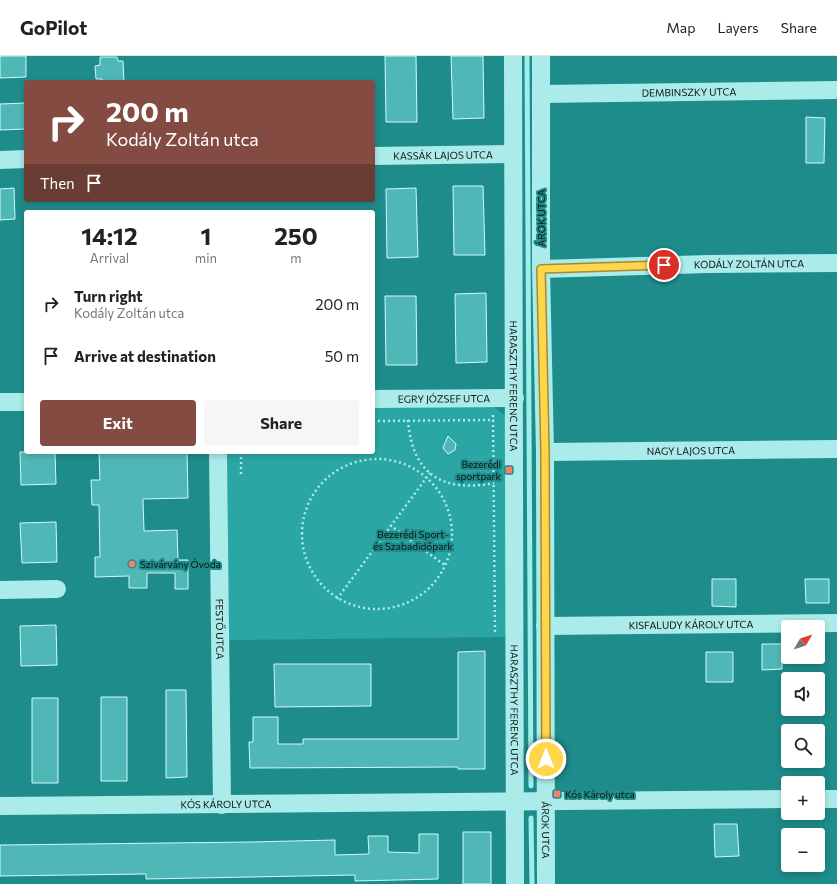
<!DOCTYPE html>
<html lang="en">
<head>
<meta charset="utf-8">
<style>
	:root { --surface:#fff; --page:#f6f6f6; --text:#222; --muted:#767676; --line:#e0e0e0; --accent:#844b42 }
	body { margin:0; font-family:Commissioner,sans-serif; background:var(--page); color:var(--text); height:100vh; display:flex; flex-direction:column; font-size:15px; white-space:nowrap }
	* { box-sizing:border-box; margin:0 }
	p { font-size:13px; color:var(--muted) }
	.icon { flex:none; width:22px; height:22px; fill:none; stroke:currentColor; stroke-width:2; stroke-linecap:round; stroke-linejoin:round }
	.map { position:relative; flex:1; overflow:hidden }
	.sheet { position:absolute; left:24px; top:154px; width:351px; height:244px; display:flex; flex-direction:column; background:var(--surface); border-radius:4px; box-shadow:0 2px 6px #0003 }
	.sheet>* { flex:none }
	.guide { position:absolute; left:24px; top:24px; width:351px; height:122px; border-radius:4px; box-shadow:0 2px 6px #0003; background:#844b42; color:#fff; overflow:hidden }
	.needle { width:26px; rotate:51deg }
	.tools { position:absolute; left:781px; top:564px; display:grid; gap:8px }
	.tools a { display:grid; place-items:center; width:44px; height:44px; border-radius:4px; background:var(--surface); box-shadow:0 2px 6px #0003; font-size:20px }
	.pin { position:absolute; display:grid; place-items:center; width:34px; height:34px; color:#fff; margin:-17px; border:2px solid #fff; border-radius:50%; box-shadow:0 1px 4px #0007 }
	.me { position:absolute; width:44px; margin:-22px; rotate:0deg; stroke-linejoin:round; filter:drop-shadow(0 0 3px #0008) }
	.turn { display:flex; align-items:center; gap:14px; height:84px; padding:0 16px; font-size:18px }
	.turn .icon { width:52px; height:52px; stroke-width:2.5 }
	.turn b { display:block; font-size:28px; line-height:34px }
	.then { display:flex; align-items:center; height:38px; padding:0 16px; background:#0003; gap:8px; font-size:15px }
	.eta { display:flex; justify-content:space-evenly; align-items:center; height:68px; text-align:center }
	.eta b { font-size:24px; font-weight:700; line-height:28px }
	.cta { display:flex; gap:8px; margin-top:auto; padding:8px 16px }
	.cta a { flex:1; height:46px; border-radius:4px; background:var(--accent); color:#fff; font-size:16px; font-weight:700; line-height:46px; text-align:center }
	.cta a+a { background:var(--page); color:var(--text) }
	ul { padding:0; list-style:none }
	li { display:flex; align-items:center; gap:12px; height:52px; padding:0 16px }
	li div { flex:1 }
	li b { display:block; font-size:15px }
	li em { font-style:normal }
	header { display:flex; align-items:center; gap:24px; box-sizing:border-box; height:56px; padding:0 20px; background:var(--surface); border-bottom:1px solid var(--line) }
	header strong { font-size:19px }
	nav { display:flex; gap:22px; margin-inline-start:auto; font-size:14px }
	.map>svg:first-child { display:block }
</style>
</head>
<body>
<header>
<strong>GoPilot</strong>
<nav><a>Map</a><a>Layers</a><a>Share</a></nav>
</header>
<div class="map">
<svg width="837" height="828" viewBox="0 0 837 828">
	<rect width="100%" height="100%" fill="#1e8c8b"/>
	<path fill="#2aa7a4" d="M493,350L507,361L511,581L229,584L227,396H373V351Z"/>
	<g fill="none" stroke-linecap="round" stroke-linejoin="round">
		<path stroke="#9eeeeb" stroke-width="5" d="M527,0L531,730
			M531,762L532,828"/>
	</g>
	<path fill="#4fb8b6" stroke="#d0f9f8" d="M0,0H26V21L0,22Z
		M385,0H416L417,66H386Z
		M451,0H483L484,62L453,63Z
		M100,1H117L118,5H123L124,26H102V23H96L95,10L100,9Z
		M26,47V73L0,74V48Z
		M806,61L825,62L824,107H806Z
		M453,130H483L485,199H454Z
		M14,132L15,163L0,164V133Z
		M416,132L418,201L387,202L386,133Z
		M486,237L487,306L456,307L455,238Z
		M385,240H416L417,309H386Z
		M448,380L456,388L455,394L448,398L443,392Z
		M20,396H55L56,428L21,429Z
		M99,396H187L188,442L143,443L144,475L177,474L178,504H188V533H175V517H147V532H129V520L95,521V501H100L99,449H92L91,424H100Z
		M56,466L57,506L22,507L20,467Z
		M712,523H736V551L712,550Z
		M805,523H829V547H806Z
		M56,569L57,609L21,610L20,570Z
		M762,588H782V613L762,614Z
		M485,595V713H458V711L250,712L249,686H253V661H278V688H303V683H458V596Z
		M706,596H733V626H706Z
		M274,608H371V650L275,651Z
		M166,634H186L187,721L166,722Z
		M101,641H127V725H101Z
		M32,642H58V727H32Z
		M714,768H737L739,800L715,801Z
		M463,776H491V828H463Z
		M419,778H438V823L355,825V819L146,823V818L0,820V789L251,786L335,784V799L369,798L368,780H388V796L419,797Z"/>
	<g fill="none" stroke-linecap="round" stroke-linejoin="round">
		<path stroke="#abeceb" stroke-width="2.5" stroke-dasharray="2 3" stroke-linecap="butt" d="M493,359L495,575H498
			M408,364C412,418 442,437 494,427
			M373,365L494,364
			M241,396V420
			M302 478a75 75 0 1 1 150 0a75 75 0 1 1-150 0Z
			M390,469L446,510
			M337,543L430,417"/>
		<g stroke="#abeceb" stroke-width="18">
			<path id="s1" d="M513,0L515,828"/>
			<path id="s2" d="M541,0V213L545,396L546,828"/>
			<path id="s3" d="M541,38L837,34"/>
			<path id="s4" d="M373,100L513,98"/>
			<path d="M0,104L26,103"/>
			<path id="s5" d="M541,213L709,208L837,207"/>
			<path id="s6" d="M373,343L515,342"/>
			<path d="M0,346H26"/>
			<path id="s7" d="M218,396L222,749"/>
			<path id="s8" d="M545,396L837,393"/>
			<path d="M0,534L57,533"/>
			<path id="s9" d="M545,570L837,567"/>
			<path d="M818,743H837"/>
			<path id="s10" d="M0,750L788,743"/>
		</g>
	</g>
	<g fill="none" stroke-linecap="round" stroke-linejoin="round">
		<g stroke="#a68a30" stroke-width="10">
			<path id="route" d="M546,703L545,396L541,213L664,209"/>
		</g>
		<use href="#route" stroke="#ffd54a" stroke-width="7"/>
	</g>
	<g fill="#fc7e69" stroke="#1e8c8b" stroke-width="1.5">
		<rect x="505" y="410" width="8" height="8" rx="2"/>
		<circle cx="132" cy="508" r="4"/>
		<rect x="553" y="734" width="8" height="8" rx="2"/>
	</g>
	<g text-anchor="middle" stroke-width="4" stroke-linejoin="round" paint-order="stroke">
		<g font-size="10" fill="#111" stroke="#1e8c8b">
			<text dy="4" stroke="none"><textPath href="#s3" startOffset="148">DEMBINSZKY UTCA</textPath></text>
			<text dy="4" stroke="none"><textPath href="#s4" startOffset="70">KASSÁK LAJOS UTCA</textPath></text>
			<text transform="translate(541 162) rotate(-90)" y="4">ÁROK UTCA</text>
			<text dy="4" stroke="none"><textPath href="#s5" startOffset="208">KODÁLY ZOLTÁN UTCA</textPath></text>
			<text dy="4" stroke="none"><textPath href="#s1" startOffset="330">HARASZTHY FERENC UTCA</textPath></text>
			<text dy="4" stroke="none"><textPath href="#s6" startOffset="71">EGRY JÓZSEF UTCA</textPath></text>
			<text dy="4" stroke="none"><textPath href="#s8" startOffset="146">NAGY LAJOS UTCA</textPath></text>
			<text dy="4" stroke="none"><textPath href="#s9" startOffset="146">KISFALUDY KÁROLY UTCA</textPath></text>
			<text dy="4" stroke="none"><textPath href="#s7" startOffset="177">FESTŐ UTCA</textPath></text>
			<text dy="4" stroke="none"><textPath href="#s1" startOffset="654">HARASZTHY FERENC UTCA</textPath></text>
			<text dy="4" stroke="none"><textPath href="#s10" startOffset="226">KÓS KÁROLY UTCA</textPath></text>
			<text dy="4" stroke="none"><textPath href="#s2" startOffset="774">ÁROK UTCA</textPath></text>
		</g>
		<g font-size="10" fill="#111" stroke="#1e8c8b" text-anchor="start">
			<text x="501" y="412" text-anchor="end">Bezerédi<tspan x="501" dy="12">sportpark</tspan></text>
			<text x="140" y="512">Szivárvány Óvoda</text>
			<text x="565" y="742">Kós Károly utca</text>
		</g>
		<g font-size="10" fill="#111" stroke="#1e8c8b">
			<text x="413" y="482">Bezerédi Sport-<tspan x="413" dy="12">és Szabadidőpark</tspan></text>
		</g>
	</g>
</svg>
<div class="tools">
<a><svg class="needle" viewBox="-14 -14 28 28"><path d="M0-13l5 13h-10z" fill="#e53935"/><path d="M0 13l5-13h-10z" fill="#767676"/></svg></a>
<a><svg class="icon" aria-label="sound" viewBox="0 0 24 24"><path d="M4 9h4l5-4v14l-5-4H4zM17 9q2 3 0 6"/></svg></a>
<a><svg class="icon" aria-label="search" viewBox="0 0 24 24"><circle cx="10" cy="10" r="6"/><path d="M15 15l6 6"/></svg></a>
<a>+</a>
<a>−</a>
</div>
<div class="pin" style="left:664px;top:209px;background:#d93025"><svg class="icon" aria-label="arrive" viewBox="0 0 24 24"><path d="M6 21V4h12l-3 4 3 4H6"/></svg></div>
<svg class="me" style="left:546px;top:703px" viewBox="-20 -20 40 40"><circle r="17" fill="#ffd54a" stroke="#fff" stroke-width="3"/><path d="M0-11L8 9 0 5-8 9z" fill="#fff"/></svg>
<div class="guide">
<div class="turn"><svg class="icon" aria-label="right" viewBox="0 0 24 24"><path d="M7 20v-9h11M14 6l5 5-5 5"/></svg><div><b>200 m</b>Kodály Zoltán utca</div></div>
<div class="then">Then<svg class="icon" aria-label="arrive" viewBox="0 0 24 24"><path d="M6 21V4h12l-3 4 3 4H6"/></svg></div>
</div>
<section class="sheet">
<div class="eta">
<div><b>14:12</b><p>Arrival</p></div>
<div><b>1</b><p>min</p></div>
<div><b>250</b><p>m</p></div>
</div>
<ul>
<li><svg class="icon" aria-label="right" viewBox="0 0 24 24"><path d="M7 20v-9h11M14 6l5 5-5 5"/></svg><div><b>Turn right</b><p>Kodály Zoltán utca</p></div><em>200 m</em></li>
<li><svg class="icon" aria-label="arrive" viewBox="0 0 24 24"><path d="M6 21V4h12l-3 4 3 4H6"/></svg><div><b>Arrive at destination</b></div><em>50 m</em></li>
</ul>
<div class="cta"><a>Exit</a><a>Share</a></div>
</section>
</div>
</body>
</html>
